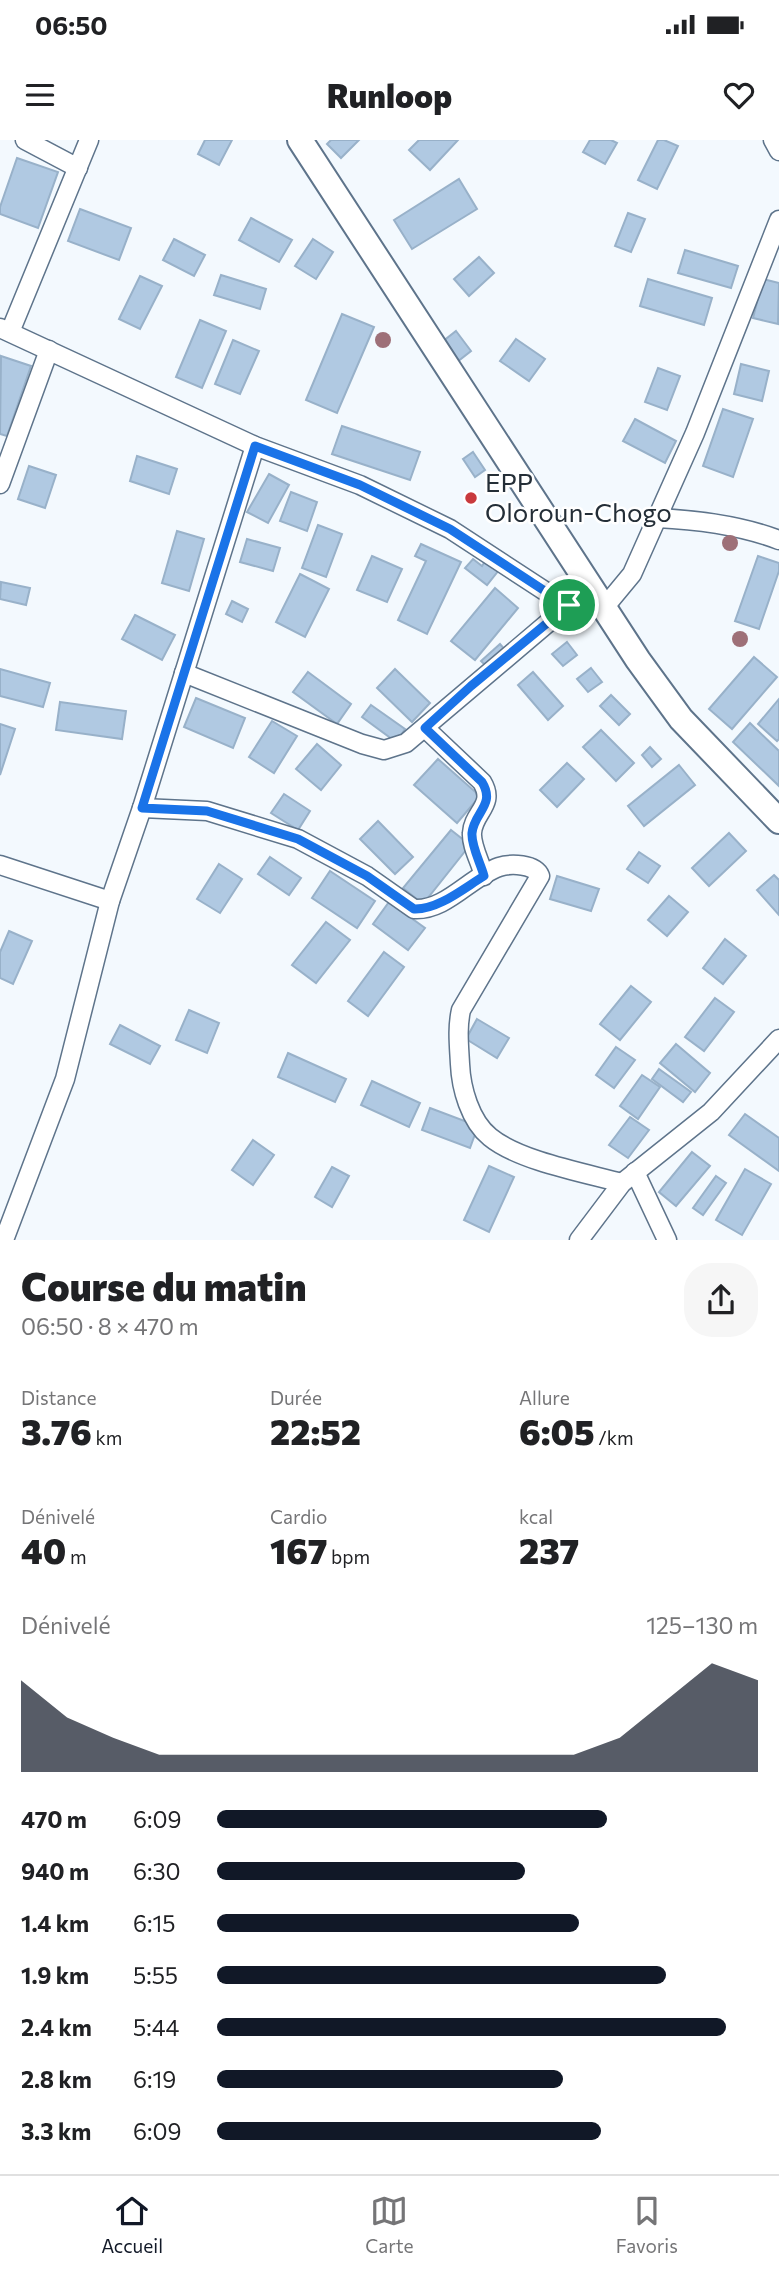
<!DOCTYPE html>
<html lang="fr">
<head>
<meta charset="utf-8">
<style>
  :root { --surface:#fff; --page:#f6f6f6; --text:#202124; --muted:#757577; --line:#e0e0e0; --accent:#111827 }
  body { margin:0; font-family:Commissioner,sans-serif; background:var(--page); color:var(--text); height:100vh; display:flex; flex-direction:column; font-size:26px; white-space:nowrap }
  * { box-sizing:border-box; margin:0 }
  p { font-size:23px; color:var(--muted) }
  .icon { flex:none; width:38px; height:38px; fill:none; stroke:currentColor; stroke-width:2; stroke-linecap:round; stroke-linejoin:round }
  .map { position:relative; height:1100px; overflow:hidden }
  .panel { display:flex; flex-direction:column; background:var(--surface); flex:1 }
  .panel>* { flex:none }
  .pin { position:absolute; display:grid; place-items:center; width:60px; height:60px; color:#fff; margin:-30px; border:4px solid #fff; border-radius:50%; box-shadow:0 2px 7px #0007 }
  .round { display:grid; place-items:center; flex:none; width:74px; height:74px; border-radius:28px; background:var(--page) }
  .overview { display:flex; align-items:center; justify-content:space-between; height:119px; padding:0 21px }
  h1 { font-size:38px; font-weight:800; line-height:52px }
  .metrics { display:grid; grid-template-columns:repeat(3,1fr); gap:10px; height:119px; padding:7px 21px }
  .metrics div { display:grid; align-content:center }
  .metrics b { font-size:35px; font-weight:800 }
  .metrics small { font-size:19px; font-weight:400 }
  .metrics p { font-size:19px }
  .chart { height:196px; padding:14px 21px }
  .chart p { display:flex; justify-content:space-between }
  .chart svg { width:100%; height:126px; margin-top:7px; fill:var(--accent); opacity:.7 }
  ul { padding:0 21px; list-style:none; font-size:23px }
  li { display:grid; grid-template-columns:112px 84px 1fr; align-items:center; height:52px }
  li i { height:18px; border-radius:9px; background:var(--accent) }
  .status { display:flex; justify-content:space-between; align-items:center; height:49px; padding:0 35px; background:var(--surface); direction:ltr }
  .status svg { height:19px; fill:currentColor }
  header { display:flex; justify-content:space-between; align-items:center; height:91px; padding:0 21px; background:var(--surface); font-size:32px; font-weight:800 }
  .menu { display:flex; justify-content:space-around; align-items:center; height:98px; border-top:2px solid var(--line); background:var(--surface); font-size:19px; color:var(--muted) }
  .menu a { display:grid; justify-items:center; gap:4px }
  .menu .on { color:var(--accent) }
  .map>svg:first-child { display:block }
  .building { fill:#b0c9e2; stroke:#98b1c9; stroke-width:2 }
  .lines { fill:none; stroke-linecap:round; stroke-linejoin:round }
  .street-casing { stroke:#5e748b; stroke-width:21 }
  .secondary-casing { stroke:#5e748b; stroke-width:28 }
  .street { stroke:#fff; stroke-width:18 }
  .secondary { stroke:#fff; stroke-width:24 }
  .tree { fill:#9e7078 }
  .route-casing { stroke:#fff; stroke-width:14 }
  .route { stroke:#1a73e8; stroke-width:9 }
  .poi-dot { fill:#c93a3d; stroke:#fff; stroke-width:2.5 }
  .labels { text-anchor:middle; stroke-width:5; stroke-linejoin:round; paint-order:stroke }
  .poi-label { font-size:26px; fill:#242e37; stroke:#fff; text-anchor:start }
</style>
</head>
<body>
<div class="status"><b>06:50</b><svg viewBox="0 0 49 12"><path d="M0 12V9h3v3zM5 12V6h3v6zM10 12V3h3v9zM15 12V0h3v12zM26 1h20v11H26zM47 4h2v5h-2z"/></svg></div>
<header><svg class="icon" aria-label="menu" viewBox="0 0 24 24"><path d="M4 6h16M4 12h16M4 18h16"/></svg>Runloop<svg class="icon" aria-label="heart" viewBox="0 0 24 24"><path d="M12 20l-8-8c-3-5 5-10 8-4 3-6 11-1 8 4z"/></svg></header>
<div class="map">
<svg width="779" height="1100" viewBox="0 0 779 1100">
  <rect width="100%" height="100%" fill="#f3f9fe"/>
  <g class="building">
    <path d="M205 0H232L219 25 198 14Z"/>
    <path d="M331 0H359L341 18 327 4Z"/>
    <path d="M419 0H458L430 30 409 10Z"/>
    <path d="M590 0H611L617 3 605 24 583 12Z"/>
    <path d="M658 0H664L678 6 657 49 638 40Z"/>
    <path d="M17 18 58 32 38 88 0 74V67Z"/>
    <path d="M459 39 477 69 412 109 394 80Z"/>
    <path d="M80 69 131 88 119 120 68 101Z"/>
    <path d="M628 73 645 79 631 112 615 106Z"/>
    <path d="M251 78 292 100 279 122 239 100Z"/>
    <path d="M174 99 205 115 194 136 163 120Z"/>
    <path d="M313 99 333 112 316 139 295 126Z"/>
    <path d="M685 110 738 126 731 148 678 133Z"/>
    <path d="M479 117 494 133 469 156 454 139Z"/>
    <path d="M221 135 266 149 260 169 214 155Z"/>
    <path d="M140 136 162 146 140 189 119 179Z"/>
    <path d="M648 139 712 158 704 185 640 166Z"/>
    <path d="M763 139 779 143 778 184 753 178Z"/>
    <path d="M342 174 374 187 337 273 306 260Z"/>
    <path d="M200 180 226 191 202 248 176 237Z"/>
    <path d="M456 191 471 211 457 222 442 202Z"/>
    <path d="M516 199 545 219 529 241 500 221Z"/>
    <path d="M233 200 259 211 240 254 215 244Z"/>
    <path d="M1 216 31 226 7 296 0 294Z"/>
    <path d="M741 224 769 231 762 261 734 254Z"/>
    <path d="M658 228 680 236 667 270 645 262Z"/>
    <path d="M723 269 753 279 733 337 703 326Z"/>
    <path d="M635 279 676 301 665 323 623 301Z"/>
    <path d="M342 286 420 312 410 340 332 314Z"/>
    <path d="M473 312 485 330 475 337 463 319Z"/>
    <path d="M137 316 177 329 169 354 130 341Z"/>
    <path d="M29 326 56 335 45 368 18 359Z"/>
    <path d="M269 334 289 345 268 383 247 372Z"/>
    <path d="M291 352 317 362 307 391 280 381Z"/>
    <path d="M318 385 342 394 326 437 302 428Z"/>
    <path d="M177 391 204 399 189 451 162 443Z"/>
    <path d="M247 399 280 408 273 431 240 422Z"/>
    <path d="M421 404 461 422 427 494 398 480 426 421 415 416Z"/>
    <path d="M372 416 402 429 387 462 357 450Z"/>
    <path d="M758 416 779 423V431L759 489 735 481Z"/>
    <path d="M473 419 482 426 486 420 499 430 487 445 465 428Z"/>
    <path d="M300 434 329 449 305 497 276 482Z"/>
    <path d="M1 442 30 448 26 465 0 459Z"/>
    <path d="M495 448 518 468 475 520 451 501Z"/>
    <path d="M232 461 248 469 242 482 226 474Z"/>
    <path d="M135 475 175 495 162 520 122 499Z"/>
    <path d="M567 502 577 515 563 526 552 514Z"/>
    <path d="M500 504 505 510 486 526 481 521Z"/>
    <path d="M754 517 777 537 732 589 709 569Z"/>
    <path d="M591 528 602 542 588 552 577 539Z"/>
    <path d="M0 529 50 543 43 567 0 556Z"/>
    <path d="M395 529 430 563 412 582 377 548Z"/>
    <path d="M308 532 351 564 337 584 293 552Z"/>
    <path d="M533 532 563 566 548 580 518 545Z"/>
    <path d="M611 555 630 574 619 585 600 566Z"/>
    <path d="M196 558 245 578 233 608 184 587Z"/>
    <path d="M779 559V599L777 601 758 584Z"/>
    <path d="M60 562 126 571 122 599 56 590Z"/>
    <path d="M371 565 405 589 396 602 362 577Z"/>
    <path d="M272 581 297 596 274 633 249 617Z"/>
    <path d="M750 583 779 611V646L733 602Z"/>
    <path d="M0 584 15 589 0 635Z"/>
    <path d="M601 590 634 623 616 641 583 607Z"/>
    <path d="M317 604 341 625 321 650 296 629Z"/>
    <path d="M650 607 661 619 652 627 642 615Z"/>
    <path d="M438 619 480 656 457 683 414 645Z"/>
    <path d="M567 623 584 639 557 667 540 650Z"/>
    <path d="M679 625 695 645 644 686 628 666Z"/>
    <path d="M284 654 310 671 298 690 271 673Z"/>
    <path d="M378 681 413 717 395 734 360 699Z"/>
    <path d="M451 690 470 705 423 764 403 748Z"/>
    <path d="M729 693 746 711 709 746 692 728Z"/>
    <path d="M639 712 660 726 648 743 627 729Z"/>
    <path d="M270 717 301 738 289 755 258 734Z"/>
    <path d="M219 724 242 739 220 773 197 759Z"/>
    <path d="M330 731 375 761 357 788 312 758Z"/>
    <path d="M774 735 779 740V775L757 750Z"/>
    <path d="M557 736 599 749 591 771 550 759Z"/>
    <path d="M669 756 688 772 667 796 648 780Z"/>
    <path d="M389 762 425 788 408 810 373 784Z"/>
    <path d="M326 782 350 800 316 843 292 825Z"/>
    <path d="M9 791 32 801 13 844 0 838V812Z"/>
    <path d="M725 799 746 816 723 844 703 828Z"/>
    <path d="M384 812 404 827 368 876 348 861Z"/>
    <path d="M631 846 651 862 620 900 600 884Z"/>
    <path d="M715 858 734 872 704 911 685 897Z"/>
    <path d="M189 870 219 883 207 913 176 900Z"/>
    <path d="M477 879 509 898 497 918 466 899Z"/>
    <path d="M120 885 160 906 150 924 110 904Z"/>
    <path d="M676 904 710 933 695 952 660 923Z"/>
    <path d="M616 907 635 920 614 948 596 935Z"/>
    <path d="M288 913 346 939 335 962 278 937Z"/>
    <path d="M659 929 691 952 683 962 652 939Z"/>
    <path d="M642 935 660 947 638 979 620 966Z"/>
    <path d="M372 941 420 963 409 987 361 965Z"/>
    <path d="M430 968 478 986 470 1008 422 990Z"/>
    <path d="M745 974 779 998V1031L729 995Z"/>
    <path d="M630 977 649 990 628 1018 609 1005Z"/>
    <path d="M253 1000 274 1015 253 1045 232 1030Z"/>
    <path d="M692 1012 710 1026 676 1066 659 1052Z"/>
    <path d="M489 1026 514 1037 489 1092 464 1080Z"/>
    <path d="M332 1027 349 1036 332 1067 315 1057Z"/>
    <path d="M745 1029 771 1044 742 1095 716 1080Z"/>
    <path d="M716 1036 726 1043 703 1075 693 1068Z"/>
  </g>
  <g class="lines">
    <g class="street-casing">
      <g id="street">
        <path d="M25 0 78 28"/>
        <path d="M773 0 779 11"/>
        <path d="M0 188 255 306 360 345 450 389 554 457 569 465 603 469 632 434 657 378 695 293 779 80"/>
        <path d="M10 192 89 0"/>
        <path d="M0 344 49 210"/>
        <path d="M657 378C699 380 740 385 779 400"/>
        <path d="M184 533 362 604 384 610 406 603 569 465"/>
        <path d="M425 588 482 642C496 665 473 672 472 693 471 706 481 723 484 736"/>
        <path d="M142 668 207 671 298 699 367 736 414 769C446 771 470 737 499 727 511 723 535 724 540 736L461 870C457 888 459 905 460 924 461 948 470 981 490 997 519 1021 585 1033 622 1043"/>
        <path d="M0 725 110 761"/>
        <path d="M635 1032 667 1100"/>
        <path d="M4 1100 65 939 110 761 142 668 255 306"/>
        <path d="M579 1100 622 1043 711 972 779 899"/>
      </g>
    </g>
    <g class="secondary-casing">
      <path id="secondary" d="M300 0 638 520 681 579 779 681"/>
    </g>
    <use href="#street" class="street"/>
    <use href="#secondary" class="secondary"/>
  </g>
  <g class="tree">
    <circle cx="383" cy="200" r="8"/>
    <circle cx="730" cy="403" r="8"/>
    <circle cx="740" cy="499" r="8"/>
  </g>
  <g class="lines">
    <g class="route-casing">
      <path id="route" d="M255 306 360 345 450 389 554 457 569 465 471 546 425 588 482 642C496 665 474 672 472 693 471 706 481 724 484 736 464 748 438 770 414 769L367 736 298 699 207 671 142 668Z"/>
    </g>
    <use href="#route" class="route"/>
  </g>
  <circle class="poi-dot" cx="471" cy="358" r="7"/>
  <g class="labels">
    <g class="poi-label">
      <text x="485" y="352">EPP<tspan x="485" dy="30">Oloroun-Chogo</tspan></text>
    </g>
  </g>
</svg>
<div class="pin" style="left:569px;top:465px;background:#1e9e55"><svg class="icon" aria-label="arrive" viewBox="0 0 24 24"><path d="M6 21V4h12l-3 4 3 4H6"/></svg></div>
</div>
<section class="panel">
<div class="overview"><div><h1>Course du matin</h1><p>06:50 · 8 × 470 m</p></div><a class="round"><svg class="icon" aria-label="share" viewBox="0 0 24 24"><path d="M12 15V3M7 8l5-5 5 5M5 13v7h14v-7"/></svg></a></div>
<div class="metrics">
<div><p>Distance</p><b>3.76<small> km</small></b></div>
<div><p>Durée</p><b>22:52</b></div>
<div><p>Allure</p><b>6:05<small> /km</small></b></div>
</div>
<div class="metrics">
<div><p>Dénivelé</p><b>40<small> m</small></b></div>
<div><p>Cardio</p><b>167<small> bpm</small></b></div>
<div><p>kcal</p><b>237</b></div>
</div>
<div class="chart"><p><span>Dénivelé</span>125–130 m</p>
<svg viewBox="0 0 160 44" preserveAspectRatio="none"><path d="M0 44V12L10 25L20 32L30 38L40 38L50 38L60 38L70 38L80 38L90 38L100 38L110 38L120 38L130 32L140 19L150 6L160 12V44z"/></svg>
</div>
<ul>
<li><b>470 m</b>6:09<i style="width:72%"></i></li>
<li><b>940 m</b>6:30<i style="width:57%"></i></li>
<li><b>1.4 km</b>6:15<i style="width:67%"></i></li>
<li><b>1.9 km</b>5:55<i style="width:83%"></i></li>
<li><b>2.4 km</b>5:44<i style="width:94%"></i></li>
<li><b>2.8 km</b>6:19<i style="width:64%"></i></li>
<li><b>3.3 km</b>6:09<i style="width:71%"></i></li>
</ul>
</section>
<nav class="menu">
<a class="on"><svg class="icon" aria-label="home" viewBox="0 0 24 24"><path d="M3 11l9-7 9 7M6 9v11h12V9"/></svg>Accueil</a>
<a><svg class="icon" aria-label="map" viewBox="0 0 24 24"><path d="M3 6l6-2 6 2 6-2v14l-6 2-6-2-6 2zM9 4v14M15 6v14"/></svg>Carte</a>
<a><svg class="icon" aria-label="saved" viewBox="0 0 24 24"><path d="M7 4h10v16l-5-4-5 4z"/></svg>Favoris</a>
</nav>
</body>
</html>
